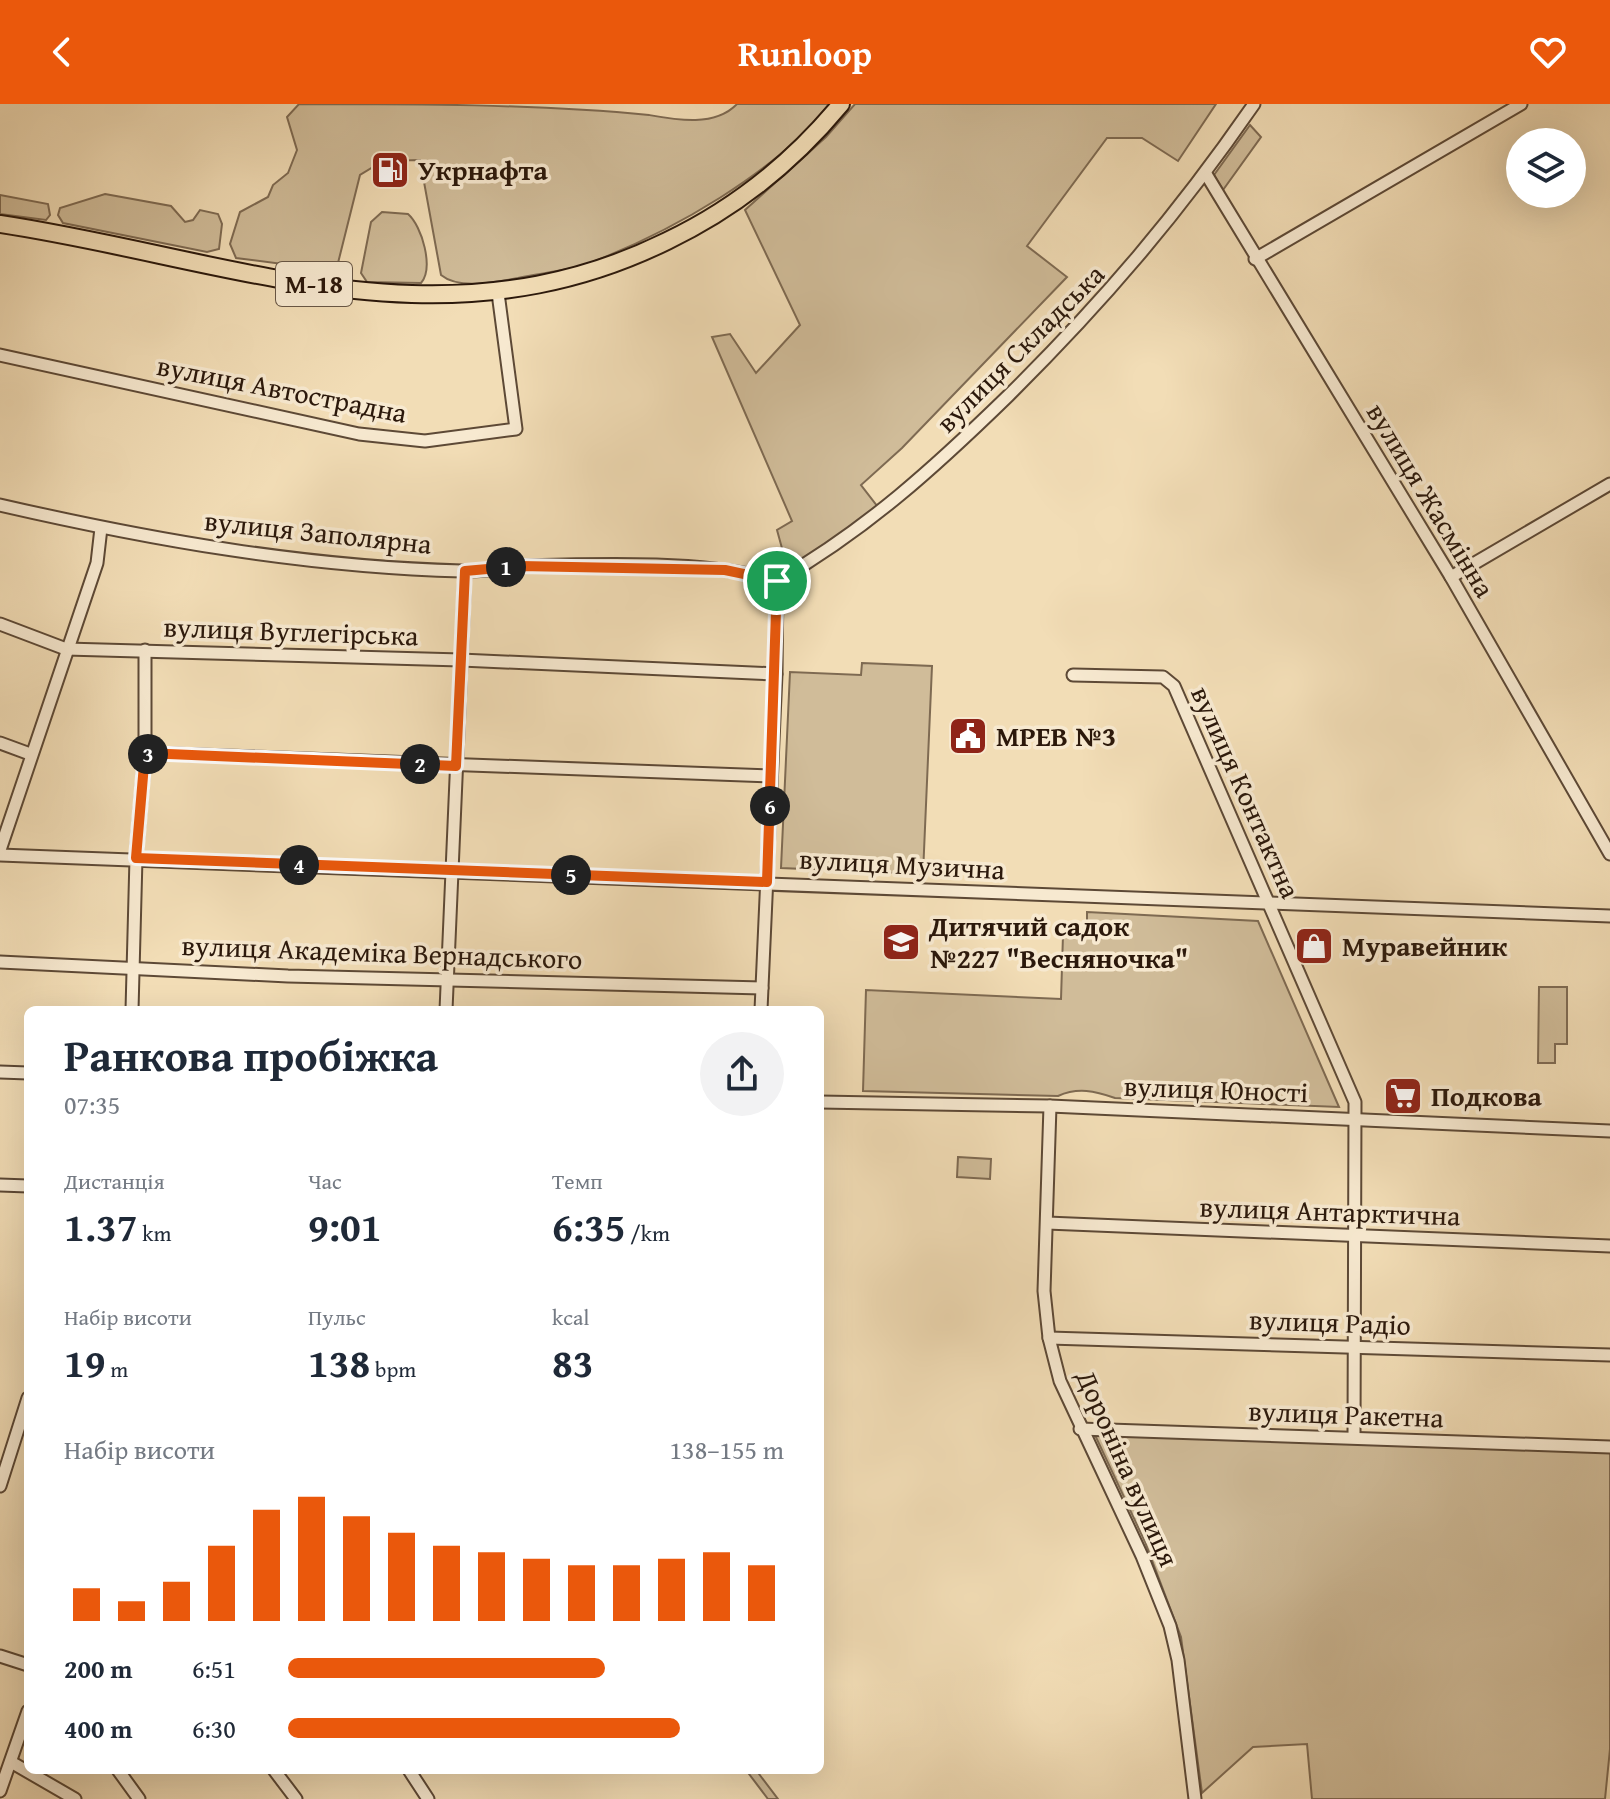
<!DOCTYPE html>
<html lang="uk">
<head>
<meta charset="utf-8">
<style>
  :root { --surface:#fff; --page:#f2f2f3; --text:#1f2937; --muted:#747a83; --accent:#ea580c }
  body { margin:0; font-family:"Gentium Book Plus",serif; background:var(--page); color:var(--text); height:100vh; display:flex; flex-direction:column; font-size:30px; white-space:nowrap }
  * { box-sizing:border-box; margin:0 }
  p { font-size:26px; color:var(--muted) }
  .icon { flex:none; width:44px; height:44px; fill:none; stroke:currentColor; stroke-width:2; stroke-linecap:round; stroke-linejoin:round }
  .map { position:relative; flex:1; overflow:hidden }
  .details { position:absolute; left:24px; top:902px; width:800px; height:768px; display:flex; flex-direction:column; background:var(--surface); border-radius:12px; box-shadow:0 8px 32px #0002 }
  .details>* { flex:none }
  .controls { position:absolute; left:1506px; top:24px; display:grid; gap:16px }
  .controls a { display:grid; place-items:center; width:80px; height:80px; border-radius:50%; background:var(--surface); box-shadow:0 8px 32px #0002; font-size:40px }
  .pin { position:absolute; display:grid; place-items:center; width:68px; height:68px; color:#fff; margin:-34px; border:4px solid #fff; border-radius:50%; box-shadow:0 2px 8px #0007 }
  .km { position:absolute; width:40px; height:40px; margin:-20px; border-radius:50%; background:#222; color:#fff; font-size:22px; line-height:40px; text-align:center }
  .round { display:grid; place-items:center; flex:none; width:84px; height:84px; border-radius:42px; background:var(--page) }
  .summary { display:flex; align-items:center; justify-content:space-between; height:136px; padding:0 40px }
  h1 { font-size:44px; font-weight:600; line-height:60px }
  .stats { display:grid; grid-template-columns:repeat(3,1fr); gap:12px; height:136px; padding:8px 40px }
  .stats div { display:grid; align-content:center }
  .stats b { font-size:40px; font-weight:600 }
  .stats small { font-size:22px; font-weight:400 }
  .stats p { font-size:22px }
  .chart { height:224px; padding:16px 40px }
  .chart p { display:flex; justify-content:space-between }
  .chart svg { width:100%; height:144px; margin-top:8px; stroke:var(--accent); stroke-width:6 }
  ul { padding:0 40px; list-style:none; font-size:26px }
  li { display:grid; grid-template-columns:128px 96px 1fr; align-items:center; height:60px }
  li i { height:20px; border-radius:10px; background:var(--accent) }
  header { display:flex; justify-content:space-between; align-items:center; height:104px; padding:0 40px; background:var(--accent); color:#fff; font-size:36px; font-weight:600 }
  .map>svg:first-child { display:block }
  .green { fill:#d0bc99; stroke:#7e6a52; stroke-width:2 }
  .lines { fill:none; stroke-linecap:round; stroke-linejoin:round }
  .minor-casing { stroke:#5d4936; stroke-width:15 }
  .highway-casing { stroke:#2b180b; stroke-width:20 }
  .minor { stroke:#f7e9d0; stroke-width:11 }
  .highway { stroke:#f2ddb6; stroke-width:16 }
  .route-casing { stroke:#fff; stroke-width:16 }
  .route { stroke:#ea580c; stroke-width:10 }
  .labels { text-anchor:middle; stroke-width:7; stroke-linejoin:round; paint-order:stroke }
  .shield { fill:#f7e9d0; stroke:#685746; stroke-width:2 }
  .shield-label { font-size:26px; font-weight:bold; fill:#2b180b }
  .poi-label { font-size:28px; font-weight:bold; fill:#2b180b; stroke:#f7e9d0; text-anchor:start }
  .street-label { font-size:28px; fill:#2b180b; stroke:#f7e9d0 }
</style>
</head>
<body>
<header><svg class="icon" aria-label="back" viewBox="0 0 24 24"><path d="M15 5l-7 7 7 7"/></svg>Runloop<svg class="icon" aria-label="heart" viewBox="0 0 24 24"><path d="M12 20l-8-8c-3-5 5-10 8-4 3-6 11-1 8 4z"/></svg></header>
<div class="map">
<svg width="1610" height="1695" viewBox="0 0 1610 1695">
  <rect width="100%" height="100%" fill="#f2ddb6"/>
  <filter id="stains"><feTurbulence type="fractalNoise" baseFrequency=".0025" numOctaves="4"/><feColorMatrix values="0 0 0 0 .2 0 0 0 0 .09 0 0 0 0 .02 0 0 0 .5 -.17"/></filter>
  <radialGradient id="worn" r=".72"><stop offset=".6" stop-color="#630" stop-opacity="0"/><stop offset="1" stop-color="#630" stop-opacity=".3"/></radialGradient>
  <g class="green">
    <path d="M299 0C415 0 535 0 649 11 677 16 715 23 737 0H829C777 69 670 128 590 159 568 167 541 169 518 174 496 178 459 186 441 171L420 56 383 57 360 71 336 167 236 154 230 140 240 108 268 93 273 81 288 69 297 46 287 13Z"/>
    <path d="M855 0H1216L1178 57 1142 34H1107L1027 142 1067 173 902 344 861 381 881 407 789 470 777 426 792 417 712 233 730 230 756 269 800 221 745 106 826 33Z"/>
    <path d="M1250 21 1261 33 1223 86 1214 71Z"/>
    <path d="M105 90 171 102 185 118 193 116 200 106 218 110 222 120 219 145 207 148 63 119 58 111 60 104Z"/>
    <path d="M0 91 48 100 50 111 46 116 0 110Z"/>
    <path d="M382 108 408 110C422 122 434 164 421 179L367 178 361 169 371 118Z"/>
    <path d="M862 559 932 562 923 770 781 764 790 568 861 571Z"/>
    <path d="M1087 808 1258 817 1339 1003 1115 994C1095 987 1078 983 1058 992L863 987 866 886 1061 895 1063 831H1087Z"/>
    <path d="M1539 883H1567V940H1555V959H1538Z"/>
    <path d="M958 1053 991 1055 990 1075 957 1073Z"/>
    <path d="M1094 1329 1610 1347V1645L1605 1695H1312L1307 1640 1253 1643 1202 1689 1181 1533 1145 1438Z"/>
    <path d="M746 1666H756L778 1695H768Z"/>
  </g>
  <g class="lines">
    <g class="minor-casing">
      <g id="minor">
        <path d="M1206 70 1451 473 1610 750"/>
        <path d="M1255 155 1521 0"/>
        <path d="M0 251 359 330 425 337 516 325 498 189"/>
        <path d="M0 401C152 436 306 463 462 467 482 468 503 463 523 462 595 460 710 456 777 477"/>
        <path d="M1451 473 1610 380"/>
        <path d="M777 477C867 425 934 364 1008 292 1103 198 1178 110 1254 0"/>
        <path d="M0 520 66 545 461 556 776 570"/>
        <path d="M1073 571 1163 573 1174 582 1355 998 1354 1333"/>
        <path d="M0 639 30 650"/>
        <path d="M145 649 771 672"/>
        <path d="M0 746 97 459 101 424"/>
        <path d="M0 751 1610 812"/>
        <path d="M0 858 288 872 762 884"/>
        <path d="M132 906 136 754 145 649V546"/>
        <path d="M446 906 465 467"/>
        <path d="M761 906 776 570 777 477"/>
        <path d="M0 968 28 969"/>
        <path d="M820 998 1050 1002 1610 1027"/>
        <path d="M1050 1002 1044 1187 1049 1234 1060 1277 1142 1452 1170 1522 1178 1556 1195 1695"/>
        <path d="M0 1081 28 1082"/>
        <path d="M1047 1119 1610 1142"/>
        <path d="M1049 1234 1610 1251"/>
        <path d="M1080 1325 1610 1343"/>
        <path d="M0 1382 28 1294"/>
        <path d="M0 1552 28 1561"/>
        <path d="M11 1658 75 1695"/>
        <path d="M118 1666 139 1695"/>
        <path d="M274 1666 296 1695"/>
        <path d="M409 1666 428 1695"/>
        <path d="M0 1687 28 1607"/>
      </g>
    </g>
    <g class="highway-casing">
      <path id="highway" d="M0 120C232 155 439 249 667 137 734 105 793 58 841 0"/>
    </g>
    <use href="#minor" class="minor"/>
    <use href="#highway" class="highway"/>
  </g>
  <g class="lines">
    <g class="route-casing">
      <path id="route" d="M520 462 725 466 777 477 767 778 136 754 145 649 456 662 465 467Z"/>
    </g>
    <use href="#route" class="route"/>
  </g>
  <defs>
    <g id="fuel-square" transform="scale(2)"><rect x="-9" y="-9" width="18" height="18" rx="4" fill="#8f2418" stroke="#f7e9d0"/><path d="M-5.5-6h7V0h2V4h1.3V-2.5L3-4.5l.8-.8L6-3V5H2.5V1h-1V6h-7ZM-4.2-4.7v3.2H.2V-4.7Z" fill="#fff"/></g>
    <g id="civic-square" transform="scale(2)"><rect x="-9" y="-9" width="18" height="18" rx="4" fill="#8f2418" stroke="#f7e9d0"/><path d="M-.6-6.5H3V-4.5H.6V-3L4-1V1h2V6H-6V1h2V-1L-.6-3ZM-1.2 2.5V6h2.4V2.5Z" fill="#fff"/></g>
    <g id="school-square" transform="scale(2)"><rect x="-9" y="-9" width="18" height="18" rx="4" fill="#8f2418" stroke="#f7e9d0"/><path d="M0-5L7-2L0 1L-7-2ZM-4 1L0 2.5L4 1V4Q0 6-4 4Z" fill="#fff"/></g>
    <g id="shop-square" transform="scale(2)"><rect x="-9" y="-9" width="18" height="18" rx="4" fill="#8f2418" stroke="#f7e9d0"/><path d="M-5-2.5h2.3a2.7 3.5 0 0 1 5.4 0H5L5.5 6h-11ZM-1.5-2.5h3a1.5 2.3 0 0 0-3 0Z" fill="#fff"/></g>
    <g id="supermarket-square" transform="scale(2)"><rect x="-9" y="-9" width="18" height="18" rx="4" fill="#8f2418" stroke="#f7e9d0"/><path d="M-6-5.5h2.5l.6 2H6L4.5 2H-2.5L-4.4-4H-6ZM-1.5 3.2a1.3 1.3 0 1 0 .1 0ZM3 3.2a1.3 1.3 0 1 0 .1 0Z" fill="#fff"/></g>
  </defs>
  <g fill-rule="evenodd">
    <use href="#fuel-square" x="390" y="66"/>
    <use href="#civic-square" x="968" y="632"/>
    <use href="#school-square" x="901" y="838"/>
    <use href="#shop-square" x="1314" y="842"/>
    <use href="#supermarket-square" x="1403" y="992"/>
  </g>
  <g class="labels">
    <rect class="shield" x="276" y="158" width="76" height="44" rx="6"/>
    <g class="shield-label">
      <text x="314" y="189">М-18</text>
    </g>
    <g class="poi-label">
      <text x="418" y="76">Укрнафта</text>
      <text x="996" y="642">МРЕВ №3</text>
      <text x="929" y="832">Дитячий садок<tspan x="929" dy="32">№227 "Весняночка"</tspan></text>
      <text x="1342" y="852">Муравейник</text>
      <text x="1431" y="1002">Подкова</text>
    </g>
    <g class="street-label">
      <text transform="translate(1020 244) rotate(-45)" y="10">вулиця Складська</text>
      <text transform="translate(282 285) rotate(11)" y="10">вулиця Автострадна</text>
      <text transform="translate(1431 396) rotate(59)" y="10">вулиця Жасмінна</text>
      <text transform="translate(318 428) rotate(6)" y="10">вулиця Заполярна</text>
      <text transform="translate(291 527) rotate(2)" y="10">вулиця Вуглегірська</text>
      <text transform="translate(1246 688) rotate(66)" y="10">вулиця Контактна</text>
      <text transform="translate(902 760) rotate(3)" y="10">вулиця Музична</text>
      <text transform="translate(382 848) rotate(2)" y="10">вулиця Академіка Вернадського</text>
      <text transform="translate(1216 985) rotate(2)" y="10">вулиця Юності</text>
      <text transform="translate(1330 1107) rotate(2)" y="10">вулиця Антарктична</text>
      <text transform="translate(1330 1218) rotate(2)" y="10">вулиця Радіо</text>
      <text transform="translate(1346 1310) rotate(2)" y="10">вулиця Ракетна</text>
      <text transform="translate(1128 1364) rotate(66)" y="10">Дороніна вулиця</text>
    </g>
  </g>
  <rect width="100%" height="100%" filter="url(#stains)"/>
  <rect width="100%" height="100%" fill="url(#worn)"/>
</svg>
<div class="controls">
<a><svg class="icon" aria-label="layers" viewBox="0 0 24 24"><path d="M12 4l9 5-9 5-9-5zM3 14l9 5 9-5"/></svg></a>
</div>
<div class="pin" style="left:777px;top:477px;background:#1e9e55"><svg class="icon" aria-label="arrive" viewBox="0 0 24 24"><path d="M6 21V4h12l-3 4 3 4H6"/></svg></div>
<b class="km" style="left:506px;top:463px">1</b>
<b class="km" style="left:420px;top:660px">2</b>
<b class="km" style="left:148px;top:650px">3</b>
<b class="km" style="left:299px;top:761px">4</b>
<b class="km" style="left:571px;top:771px">5</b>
<b class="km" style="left:770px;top:702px">6</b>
<section class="details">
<div class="summary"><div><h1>Ранкова пробіжка</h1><p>07:35</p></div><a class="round"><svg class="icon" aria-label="share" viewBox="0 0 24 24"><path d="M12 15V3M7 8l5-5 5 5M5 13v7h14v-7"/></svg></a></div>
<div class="stats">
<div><p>Дистанція</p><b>1.37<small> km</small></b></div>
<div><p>Час</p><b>9:01</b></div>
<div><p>Темп</p><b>6:35<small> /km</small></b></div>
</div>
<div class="stats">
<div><p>Набір висоти</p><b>19<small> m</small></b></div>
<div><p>Пульс</p><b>138<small> bpm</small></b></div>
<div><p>kcal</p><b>83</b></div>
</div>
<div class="chart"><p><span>Набір висоти</span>138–155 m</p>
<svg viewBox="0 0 160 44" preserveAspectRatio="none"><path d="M5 44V34M15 44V38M25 44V32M35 44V21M45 44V10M55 44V6M65 44V12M75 44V17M85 44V21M95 44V23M105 44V25M115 44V27M125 44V27M135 44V25M145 44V23M155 44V27"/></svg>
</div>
<ul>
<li><b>200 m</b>6:51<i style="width:64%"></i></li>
<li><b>400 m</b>6:30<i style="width:79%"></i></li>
</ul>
</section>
</div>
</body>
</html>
